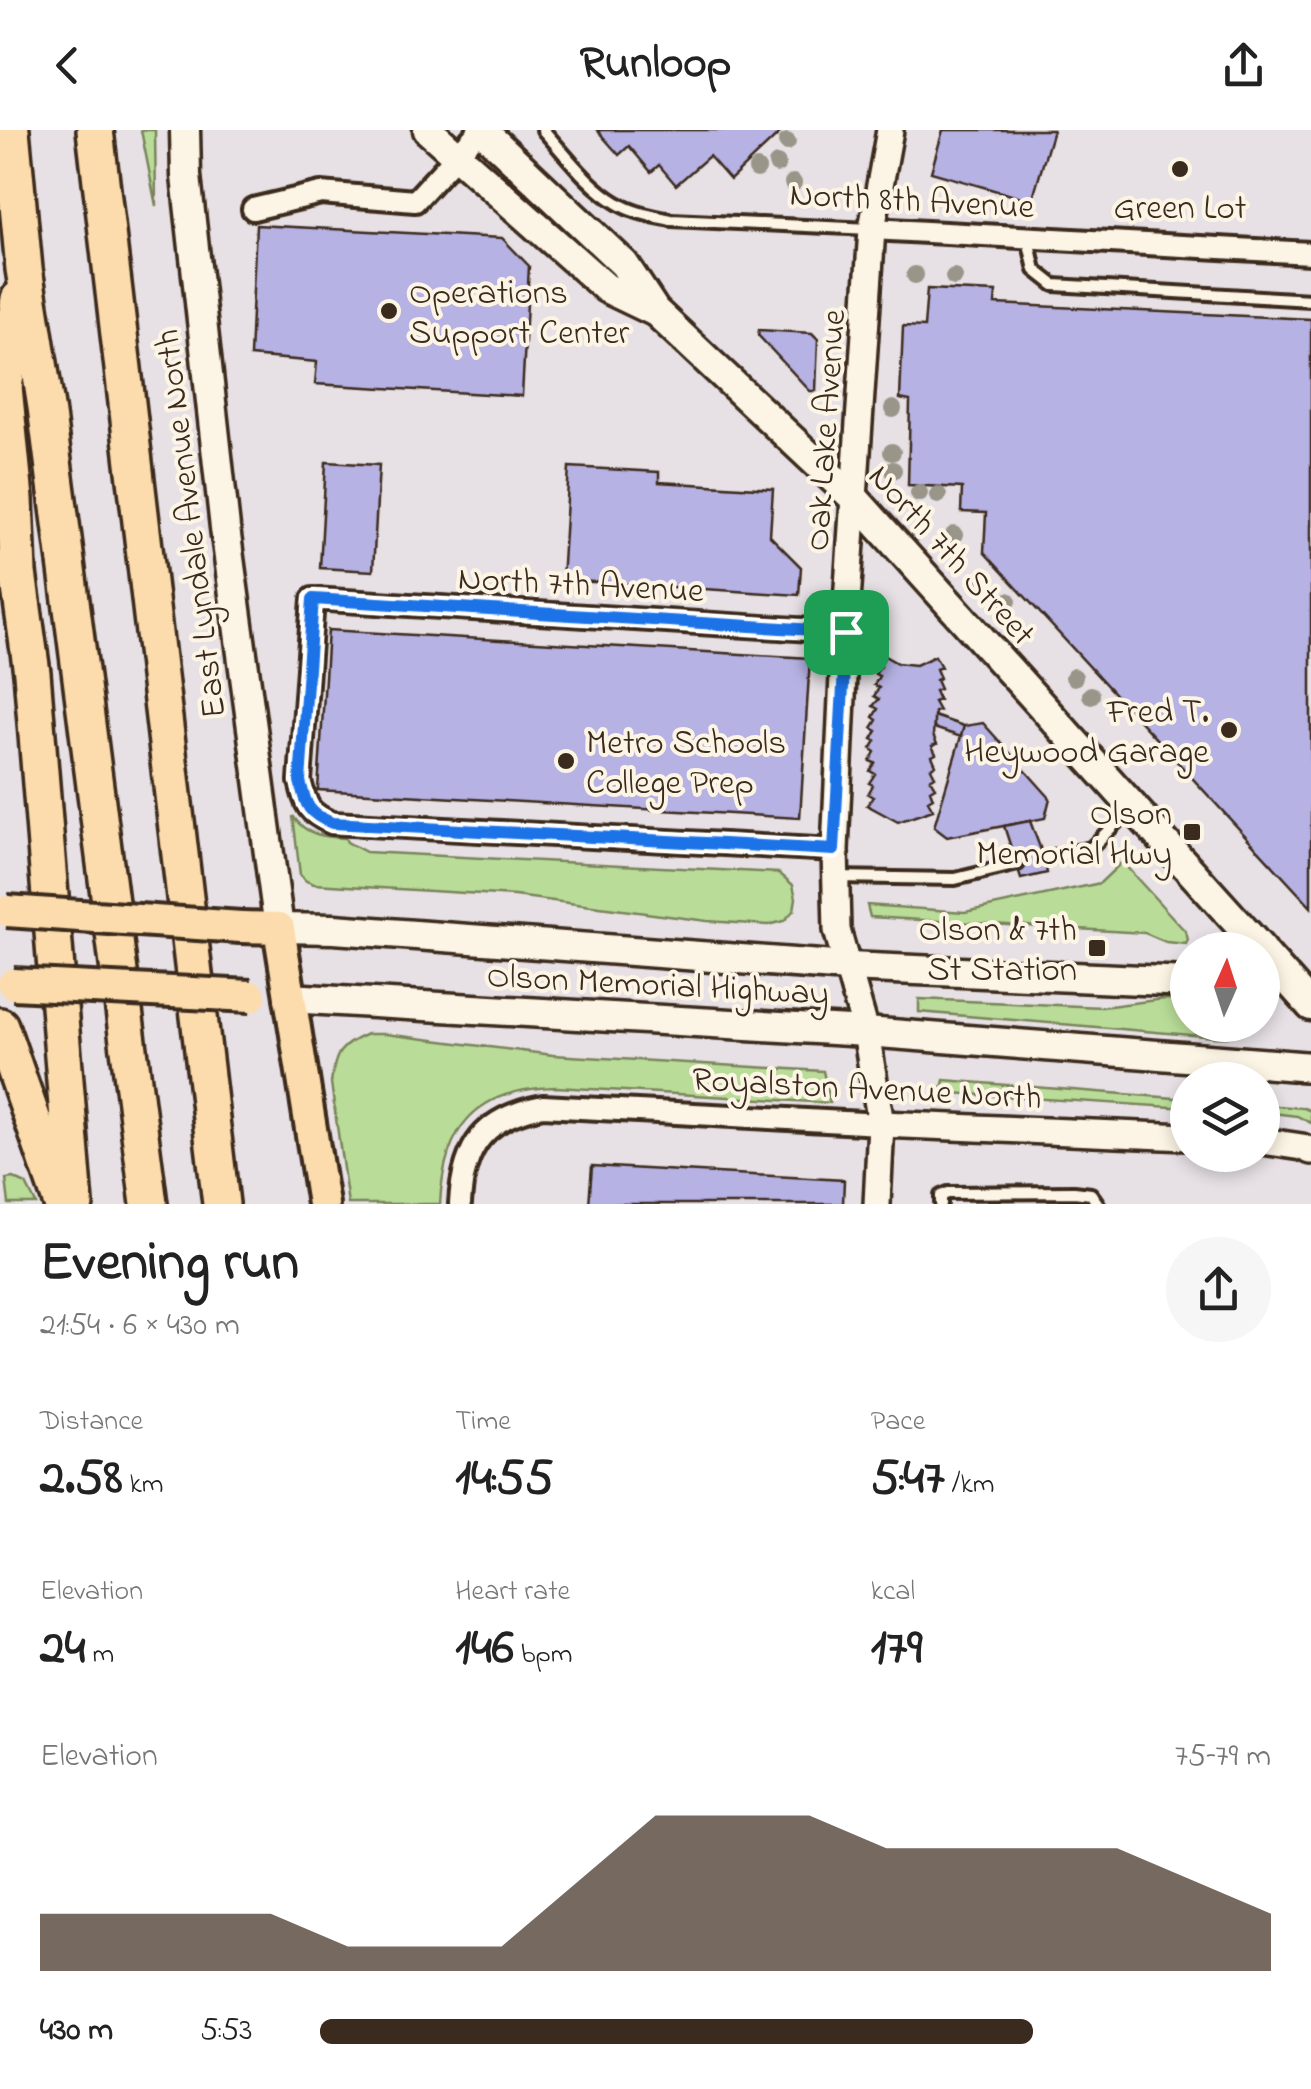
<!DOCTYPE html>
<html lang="en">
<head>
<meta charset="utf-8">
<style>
  :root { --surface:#fff; --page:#f6f6f6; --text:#222; --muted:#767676; --accent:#3b2a1e }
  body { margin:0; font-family:"Indie Flower",sans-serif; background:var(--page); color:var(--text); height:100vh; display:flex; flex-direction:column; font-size:38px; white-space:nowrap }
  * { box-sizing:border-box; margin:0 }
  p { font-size:32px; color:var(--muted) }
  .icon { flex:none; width:55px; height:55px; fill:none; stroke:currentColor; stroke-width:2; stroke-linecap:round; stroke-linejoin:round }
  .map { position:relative; height:1074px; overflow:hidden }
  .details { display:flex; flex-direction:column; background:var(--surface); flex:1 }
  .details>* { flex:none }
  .needle { width:65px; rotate:3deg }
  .buttons { position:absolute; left:1170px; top:802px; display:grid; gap:20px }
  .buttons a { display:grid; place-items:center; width:110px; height:110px; border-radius:50%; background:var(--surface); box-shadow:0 5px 15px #0003; font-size:50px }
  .pin { position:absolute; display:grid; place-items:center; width:85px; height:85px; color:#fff; margin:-42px; border-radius:20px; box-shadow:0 5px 15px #0006 }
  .round { display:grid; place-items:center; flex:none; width:105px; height:105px; border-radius:52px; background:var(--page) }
  .headline { display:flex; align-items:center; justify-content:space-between; height:170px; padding:0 40px }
  h1 { font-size:55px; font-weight:700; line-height:75px }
  .stats { display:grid; grid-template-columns:repeat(3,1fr); gap:15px; height:170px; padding:10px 40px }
  .stats div { display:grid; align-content:center }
  .stats b { font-size:50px; font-weight:700 }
  .stats small { font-size:28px; font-weight:400 }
  .stats p { font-size:28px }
  .chart { height:280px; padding:20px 40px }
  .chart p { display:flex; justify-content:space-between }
  .chart svg { width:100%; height:180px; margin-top:10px; fill:var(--accent); opacity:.7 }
  ul { padding:0 40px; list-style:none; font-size:32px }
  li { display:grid; grid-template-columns:160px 120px 1fr; align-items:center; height:75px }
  li i { height:25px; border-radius:12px; background:var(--accent) }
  header { display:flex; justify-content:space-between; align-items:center; height:130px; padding:0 40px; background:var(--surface); font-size:45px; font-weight:700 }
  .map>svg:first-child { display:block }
  .green { fill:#b9dd98; stroke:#7a845b; stroke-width:2.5 }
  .building { fill:#b6b2e4; stroke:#3b2a1e; stroke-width:2.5 }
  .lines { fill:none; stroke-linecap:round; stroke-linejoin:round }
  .service-casing { stroke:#3b2a1e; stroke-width:18 }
  .minor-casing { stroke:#3b2a1e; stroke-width:28 }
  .tertiary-casing { stroke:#3b2a1e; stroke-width:32 }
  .secondary-casing { stroke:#3b2a1e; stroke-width:35 }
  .primary-casing { stroke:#3b2a1e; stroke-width:38 }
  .motorway-casing { stroke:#3b2a1e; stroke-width:42 }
  .service { stroke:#fcf5e5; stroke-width:10 }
  .minor { stroke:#fcf5e5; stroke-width:20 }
  .tertiary { stroke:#fcf5e5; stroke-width:25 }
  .secondary { stroke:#fcf5e5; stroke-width:28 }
  .primary { stroke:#fcdcac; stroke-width:30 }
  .motorway { stroke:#fcdcac; stroke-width:35 }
  .primary-bridge-casing { stroke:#3b2a1e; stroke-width:38; stroke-linecap:butt }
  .primary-bridge { stroke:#fcdcac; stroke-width:30 }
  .tree { fill:#999588 }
  .route-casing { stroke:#fff; stroke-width:20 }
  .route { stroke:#1a73e8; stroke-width:12 }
  .poi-dot { fill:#3b2a1e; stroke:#fcf5e5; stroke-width:4 }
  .labels { text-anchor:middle; stroke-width:8; stroke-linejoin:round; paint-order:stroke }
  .street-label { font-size:35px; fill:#3b2a1e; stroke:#fcf5e5 }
  .poi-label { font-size:35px; fill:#3b2a1e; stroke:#fcf5e5; text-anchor:end }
</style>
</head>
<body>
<header><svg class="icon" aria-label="back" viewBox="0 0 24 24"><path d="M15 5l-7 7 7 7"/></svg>Runloop<svg class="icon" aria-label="share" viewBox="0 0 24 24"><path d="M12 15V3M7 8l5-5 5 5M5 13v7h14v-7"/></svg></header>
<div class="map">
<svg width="1311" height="1074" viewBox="0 0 1311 1074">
  <rect width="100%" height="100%" fill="#e7e1e5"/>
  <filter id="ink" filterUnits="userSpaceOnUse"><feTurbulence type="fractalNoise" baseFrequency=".01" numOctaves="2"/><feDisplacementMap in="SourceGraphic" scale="20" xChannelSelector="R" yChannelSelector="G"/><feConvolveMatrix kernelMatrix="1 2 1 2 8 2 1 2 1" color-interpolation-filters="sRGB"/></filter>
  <g filter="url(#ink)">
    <g class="green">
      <path d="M141 0H155L156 76Z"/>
      <path d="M293 686C305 705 324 707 345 708L347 712 366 722 779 743 793 755 796 768 794 780 784 791 768 795 707 791 515 766 314 754 306 751 300 745Z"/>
      <path d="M1122 732 1186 802 1188 810 1186 814 1166 812 1145 803 870 787 867 775 965 782 1100 753Z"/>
      <path d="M919 869 1102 877 1164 869 1187 870 1188 895 1249 896C1236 910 1220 908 1203 906L919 882Z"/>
      <path d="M367 904H385L553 925 823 941 830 973 556 957C476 959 444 996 440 1074H348L331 953C335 923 339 916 367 904Z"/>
      <path d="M944 950 1187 969V978L951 963 942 959Z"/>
      <path d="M1263 975 1304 978 1311 981V993L1297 986 1263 982Z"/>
      <path d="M13 1048 26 1054 36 1074H9L6 1049Z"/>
    </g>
    <g class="building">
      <path d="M597 0H783L730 50 709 26 676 55 659 35 651 42 629 16 619 25Z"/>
      <path d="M943 0H1053L1032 71 931 42Z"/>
      <path d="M256 95 502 108 529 136 522 266 315 254 317 232 250 226Z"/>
      <path d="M927 159 996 162 995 174 1311 189V777L984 422 986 383 961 382 962 358 908 355 910 271 900 269 903 196 924 197Z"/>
      <path d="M759 200 812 203 818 209 816 261H810L758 205Z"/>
      <path d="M326 332 379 335 373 441 320 438Z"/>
      <path d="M569 337 659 342V352L773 359 770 406 801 437 799 465 562 450Z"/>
      <path d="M328 500 810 528 800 688 318 660Z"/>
      <path d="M881 524 897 533 916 535 935 526 941 537 936 539 940 548 936 550 940 559 935 561 939 570 934 572 939 581 935 582 933 605 937 614 932 616 936 624 932 626 936 635 931 638 935 646 930 649 935 657 930 660 933 668 928 671 933 680 898 692 867 675 873 667 868 664 873 655 869 653 875 644 870 641 875 633 870 631 875 622 871 619 876 611 872 609 877 601 872 598 877 590 873 587 878 579 873 576 879 569 874 566 879 558 874 555 879 546 875 544 881 536 876 533Z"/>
      <path d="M934 586 964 596 961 607 934 598Z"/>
      <path d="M983 593 1050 668 1045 688 947 707 934 697 964 596Z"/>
      <path d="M1030 691 1044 728 1047 743 1021 749 1004 696Z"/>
      <path d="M592 1036 844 1050 843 1074H589Z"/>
    </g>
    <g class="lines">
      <g class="service-casing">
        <g id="service">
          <path d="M543 0C566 25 588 56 617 73 633 83 653 86 671 90L871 99"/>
          <path d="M1028 109 1035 140 1054 155 1311 170"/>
          <path d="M1044 728 1091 718 1131 678"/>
          <path d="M835 747 955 749 1018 734"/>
          <path d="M941 1074V1066L948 1063 1074 1062 1091 1064 1098 1074"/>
        </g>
      </g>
      <g class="minor-casing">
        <g id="minor">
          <path d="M253 79 321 63 415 71 480 0"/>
          <path d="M872 99 1311 123"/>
          <path d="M835 720 332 693C308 683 306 676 300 651L313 469 845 502"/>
          <path d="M460 1074C463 1015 485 987 543 976L881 994"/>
        </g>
      </g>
      <g class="tertiary-casing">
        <g id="tertiary">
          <path d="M881 994 1188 1007"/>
          <path d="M1262 1011 1302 1017 1311 1021"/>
          <path d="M877 1074 881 994 866 902 837 800 835 720 845 502 872 99 890 0"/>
        </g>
      </g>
      <g class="secondary-casing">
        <g id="secondary">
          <path d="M185 0 186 46 225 398 279 798 334 799 848 837 1188 852"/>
          <path d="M428 0 606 158 654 181"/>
          <path d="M482 0 624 134 655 181 855 369 1262 820"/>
          <path d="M1262 821 1311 876"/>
          <path d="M289 868 866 902 1311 937"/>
        </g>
      </g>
      <g class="primary-casing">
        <path id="primary" d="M241 797 279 798 323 1074"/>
      </g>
      <g class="motorway-casing">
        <g id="motorway">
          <path d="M11 0 24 139 46 277 149 1074"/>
          <path d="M95 0 221 1074"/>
          <path d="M19 169 4 257 15 369 18 443 32 543 75 1074"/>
          <path d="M0 896 62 1074"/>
        </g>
      </g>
      <use href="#service" class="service"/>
      <use href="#minor" class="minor"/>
      <use href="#tertiary" class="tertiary"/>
      <use href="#secondary" class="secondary"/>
      <use href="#primary" class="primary"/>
      <use href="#motorway" class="motorway"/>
      <g class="primary-bridge-casing">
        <g id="primary-bridge">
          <path d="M7 781 241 797"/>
          <path d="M13 854 251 866"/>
        </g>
      </g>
      <use href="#primary-bridge" class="primary-bridge"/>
    </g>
    <g class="tree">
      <circle cx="787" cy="12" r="9"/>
      <circle cx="777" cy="34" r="9"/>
      <circle cx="757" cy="39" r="9"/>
      <circle cx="793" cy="53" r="9"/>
      <circle cx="915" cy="145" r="9"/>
      <circle cx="954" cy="147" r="9"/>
      <circle cx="893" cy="279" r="9"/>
      <circle cx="892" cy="322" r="9"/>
      <circle cx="893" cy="340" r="9"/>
      <circle cx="919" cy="363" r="9"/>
      <circle cx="938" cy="365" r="9"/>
      <circle cx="954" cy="405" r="9"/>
      <circle cx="982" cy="452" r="9"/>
      <circle cx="1008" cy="471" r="9"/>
      <circle cx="1074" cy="547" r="9"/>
      <circle cx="1091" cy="565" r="9"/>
    </g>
  </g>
  <g class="lines" filter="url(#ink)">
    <g class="route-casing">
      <path id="route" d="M313 469 846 502 834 720 332 693C307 683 306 675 300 651Z"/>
    </g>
    <use href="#route" class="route"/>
  </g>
  <g class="poi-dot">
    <circle cx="1180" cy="39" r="10"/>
    <circle cx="389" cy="181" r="10"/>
    <circle cx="1229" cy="600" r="10"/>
    <circle cx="566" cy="631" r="10"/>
    <rect x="1182" y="692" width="20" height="20" rx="5"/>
    <rect x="1087" y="808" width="20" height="20" rx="5"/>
  </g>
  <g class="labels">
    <g class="street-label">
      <text transform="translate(912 69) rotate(3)" y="12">North 8th Avenue</text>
      <text transform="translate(824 300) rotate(-86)" y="12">Oak Lake Avenue</text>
      <text transform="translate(189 394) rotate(-97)" y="12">East Lyndale Avenue North</text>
      <text transform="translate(953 424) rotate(48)" y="12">North 7th Street</text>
      <text transform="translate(581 453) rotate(3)" y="12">North 7th Avenue</text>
      <text transform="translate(658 853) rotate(3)" y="12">Olson Memorial Highway</text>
      <text transform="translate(867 957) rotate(3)" y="12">Royalston Avenue North</text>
    </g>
    <g class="poi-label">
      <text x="1180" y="88" text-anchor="middle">Green Lot</text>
      <text x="409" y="173" text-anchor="start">Operations<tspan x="409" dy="40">Support Center</tspan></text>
      <text x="1209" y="592">Fred T.<tspan x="1209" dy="40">Heywood Garage</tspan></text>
      <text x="586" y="623" text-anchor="start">Metro Schools<tspan x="586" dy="40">College Prep</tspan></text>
      <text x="1172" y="694">Olson<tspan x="1172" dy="40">Memorial Hwy</tspan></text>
      <text x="1077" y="810">Olson &amp; 7th<tspan x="1077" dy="40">St Station</tspan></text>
    </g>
  </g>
</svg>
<div class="buttons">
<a><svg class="needle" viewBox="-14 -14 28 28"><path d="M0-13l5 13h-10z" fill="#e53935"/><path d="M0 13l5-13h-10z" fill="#767676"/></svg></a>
<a><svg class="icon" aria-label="layers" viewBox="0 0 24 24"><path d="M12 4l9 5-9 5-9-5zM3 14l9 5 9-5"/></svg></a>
</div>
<div class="pin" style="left:846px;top:502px;background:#1e9e55"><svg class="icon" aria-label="arrive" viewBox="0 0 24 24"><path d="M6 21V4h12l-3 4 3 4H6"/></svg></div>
</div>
<section class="details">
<div class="headline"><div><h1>Evening run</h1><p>21:54 · 6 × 430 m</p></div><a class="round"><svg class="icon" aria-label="share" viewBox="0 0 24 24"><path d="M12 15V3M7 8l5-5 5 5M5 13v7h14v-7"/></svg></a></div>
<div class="stats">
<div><p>Distance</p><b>2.58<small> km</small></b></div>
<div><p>Time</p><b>14:55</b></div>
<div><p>Pace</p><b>5:47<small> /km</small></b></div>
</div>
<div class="stats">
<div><p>Elevation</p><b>24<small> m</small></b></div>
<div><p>Heart rate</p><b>146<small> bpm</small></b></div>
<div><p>kcal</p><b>179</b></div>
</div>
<div class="chart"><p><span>Elevation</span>75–79 m</p>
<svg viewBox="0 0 160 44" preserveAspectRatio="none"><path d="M0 44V30L10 30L20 30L30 30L40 38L50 38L60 38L70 22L80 6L90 6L100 6L110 14L120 14L130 14L140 14L150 22L160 30V44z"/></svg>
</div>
<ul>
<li><b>430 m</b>5:53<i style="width:75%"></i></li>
</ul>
</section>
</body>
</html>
